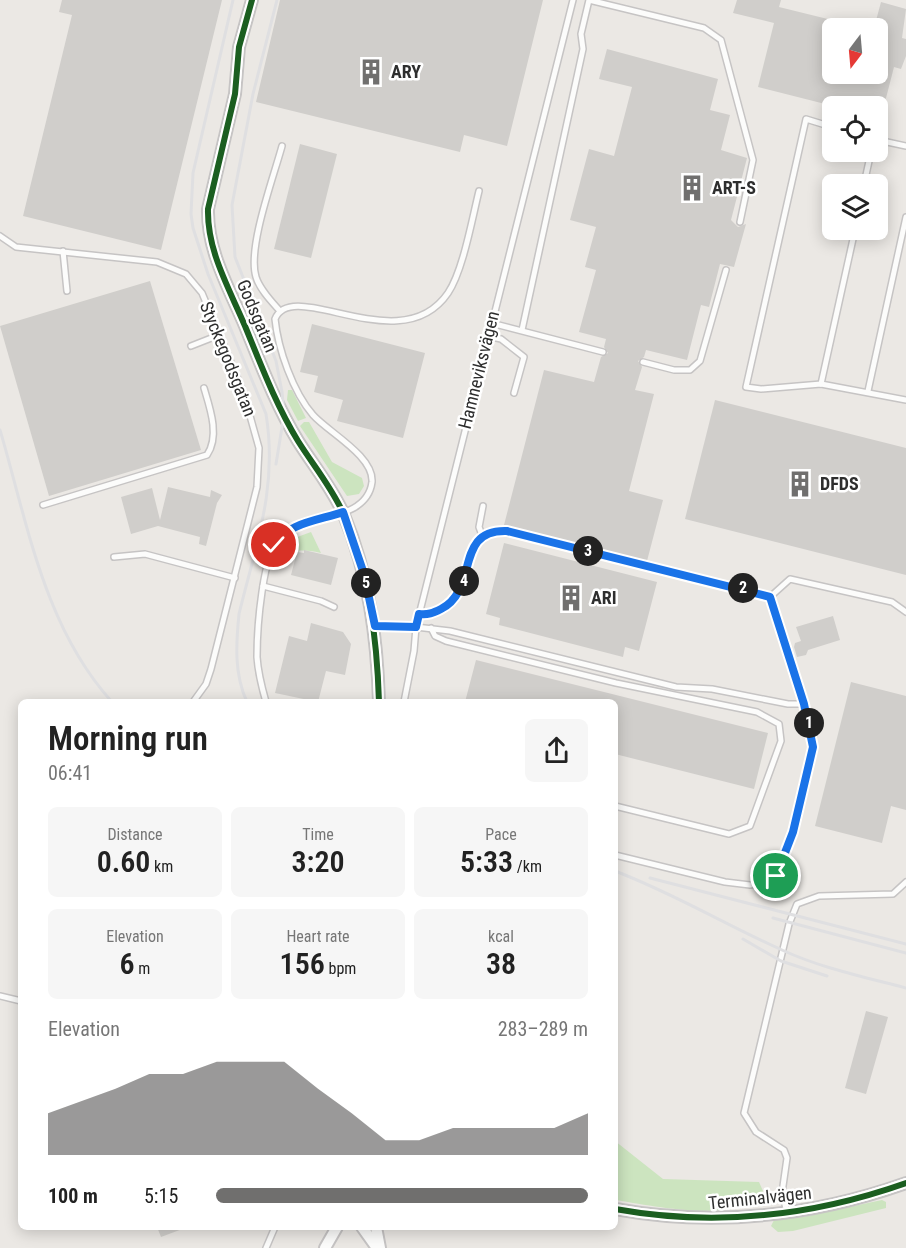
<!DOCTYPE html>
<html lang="en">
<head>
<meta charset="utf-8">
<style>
  :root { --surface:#fff; --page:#f6f6f6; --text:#222; --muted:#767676; --accent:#706f6e }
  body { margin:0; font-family:"Roboto Condensed",sans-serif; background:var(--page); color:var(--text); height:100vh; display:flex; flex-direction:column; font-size:22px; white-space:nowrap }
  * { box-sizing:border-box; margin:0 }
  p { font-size:20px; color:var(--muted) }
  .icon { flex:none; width:33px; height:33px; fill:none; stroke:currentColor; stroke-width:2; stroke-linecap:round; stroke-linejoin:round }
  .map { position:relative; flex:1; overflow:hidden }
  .panel { position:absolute; left:18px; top:699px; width:600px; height:531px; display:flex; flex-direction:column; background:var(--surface); border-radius:9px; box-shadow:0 3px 15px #0003 }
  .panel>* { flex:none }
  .needle { width:39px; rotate:196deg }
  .fabs { position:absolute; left:822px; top:18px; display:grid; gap:12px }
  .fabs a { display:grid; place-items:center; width:66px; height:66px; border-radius:9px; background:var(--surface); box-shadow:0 3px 15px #0003; font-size:30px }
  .pin { position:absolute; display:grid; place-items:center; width:51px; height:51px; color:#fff; margin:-26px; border:3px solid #fff; border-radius:50%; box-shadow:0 2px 6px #0007 }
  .km { position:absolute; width:30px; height:30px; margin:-15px; border-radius:50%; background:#222; color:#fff; font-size:16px; line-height:30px; text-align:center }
  .round { display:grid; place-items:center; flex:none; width:63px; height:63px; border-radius:9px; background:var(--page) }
  .overview { display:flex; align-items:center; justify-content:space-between; height:102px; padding:0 30px }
  h1 { font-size:33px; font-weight:600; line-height:45px }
  .figures { display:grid; grid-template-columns:repeat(3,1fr); gap:9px; height:102px; padding:6px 30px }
  .figures div { display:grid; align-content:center; border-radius:9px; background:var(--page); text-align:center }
  .figures b { font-size:30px; font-weight:600 }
  .figures small { font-size:16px; font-weight:400 }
  .figures p { font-size:16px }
  .chart { height:168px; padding:12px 30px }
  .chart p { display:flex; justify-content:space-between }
  .chart svg { width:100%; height:108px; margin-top:6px; fill:var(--accent); opacity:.7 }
  ul { padding:0 30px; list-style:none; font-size:20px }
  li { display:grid; grid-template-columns:96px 72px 1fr; align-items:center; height:45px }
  li i { height:15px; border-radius:8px; background:var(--accent) }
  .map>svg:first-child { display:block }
  .green { fill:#cce4bf }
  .building { fill:#d0cecb }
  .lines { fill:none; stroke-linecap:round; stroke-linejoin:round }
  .service-casing { stroke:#c6c4c4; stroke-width:8 }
  .minor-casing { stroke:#c6c4c4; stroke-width:14 }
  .service { stroke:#fcfcfb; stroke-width:5 }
  .minor { stroke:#fcfcfb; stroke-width:10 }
  .rail { stroke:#dfdfe1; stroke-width:3 }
  .cycleway-casing { stroke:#fff; stroke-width:10 }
  .cycleway { stroke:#1b5e20; stroke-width:6 }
  .route-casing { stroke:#fff; stroke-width:12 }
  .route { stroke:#1a73e8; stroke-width:8 }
  .labels { text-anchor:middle; stroke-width:5; stroke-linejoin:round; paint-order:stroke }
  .poi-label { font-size:18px; font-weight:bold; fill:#2e2e2e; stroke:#fff; text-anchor:start }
  .street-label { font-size:18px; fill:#2e2e2e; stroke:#fff }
</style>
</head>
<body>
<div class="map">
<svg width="906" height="1248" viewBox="0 0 906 1248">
  <rect width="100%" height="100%" fill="#ebe8e4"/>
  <g class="green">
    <path d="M288 390H292L306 418 298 421 287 400Z"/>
    <path d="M304 422H309L332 462 362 478 364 486 359 494 347 496 300 426Z"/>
    <path d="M311 532 321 553C306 549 298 552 284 549L289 540Z"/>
    <path d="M615 1141 663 1179 759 1182 763 1191C738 1226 651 1205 615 1200Z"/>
    <path d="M882 1200 886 1202V1208L793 1231 778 1232 771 1226 774 1220 802 1217Z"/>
  </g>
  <g class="building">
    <path d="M62 0H222L161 250 23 216 72 15 59 12Z"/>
    <path d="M280 0H543L507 146 464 135 460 152 256 102Z"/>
    <path d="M737 0H781L779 7 852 25V28H832V74H878V28H874L881 2 906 9 902 38 906 39V56L901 69 894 67 884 106H833L758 87 774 23 733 13Z"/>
    <path d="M607 49 718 79 710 110 730 115 721 150 747 158 731 220 738 227 746 224 734 267 720 264 709 307 701 305 687 360 646 350 644 357 638 361 642 367 635 390 654 394 629 491 663 500 647 561 504 525 544 370 594 382 601 357 608 353 604 347 606 339 579 332 596 270 585 267 596 227 570 220 589 149 614 156 632 87 599 79Z"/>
    <path d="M300 144 337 154 311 258 274 249Z"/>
    <path d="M150 281 201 450 49 496 0 326Z"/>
    <path d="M312 324 425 353 403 438 337 421 343 400 314 392 318 376 300 372Z"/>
    <path d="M715 400 906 448V575L685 519Z"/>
    <path d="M168 487 210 497 211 490 222 495 217 503 206 546 199 544 200 537 158 526 131 534 121 497 152 488 160 520Z"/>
    <path d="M504 543 657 582 639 651 625 647 623 657 499 625 500 618 486 614Z"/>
    <path d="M304 550 338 558 331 585 291 575 297 552 304 553Z"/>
    <path d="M833 616 840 640 808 650 806 655 797 657 794 647 795 643 801 641 796 627Z"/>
    <path d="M311 623 343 632 351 644 345 675 326 671 318 702 275 693 289 636 307 641Z"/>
    <path d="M476 660 768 733 754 789 615 754V702H465Z"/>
    <path d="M851 682 906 696V810L891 806 882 843 815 826Z"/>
    <path d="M866 1011 888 1017 866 1094 845 1088Z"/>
    <path d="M157 1227H185V1228L161 1237Z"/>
  </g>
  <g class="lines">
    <g class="service-casing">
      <g id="service">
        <path d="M832 127 806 119 746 387 761 389 821 384 906 400"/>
        <path d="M878 140 906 146"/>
        <path d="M864 184 871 152"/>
        <path d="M0 236 16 247 157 262 186 274 202 293 243 391 259 448 257 487 211 669 206 684 193 702"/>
        <path d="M63 251 67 291"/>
        <path d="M280 311C272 302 260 290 256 277 247 248 274 176 282 146"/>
        <path d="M491 323 603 352"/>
        <path d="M522 330 583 49 581 34 589 0 704 28 721 40 753 160 740 222"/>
        <path d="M487 336 501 339 524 357 514 393"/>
        <path d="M191 346 219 335"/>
        <path d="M643 362 674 370H690L700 361 726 270"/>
        <path d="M821 384 855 230"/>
        <path d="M868 391 906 217"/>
        <path d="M43 505 207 455C220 436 210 408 204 388"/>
        <path d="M482 535 479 527 483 506"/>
        <path d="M114 557 145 554 235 578"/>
        <path d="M263 586 321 601 334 607"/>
        <path d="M770 597 790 579 892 602 906 612"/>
        <path d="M419 614C428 615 433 613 441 609 480 589 453 529 507 531L770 597"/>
        <path d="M375 626 416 627 573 0"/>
        <path d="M431 628 435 636 446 641 616 683 757 712 779 724 781 741 750 826 729 834 615 806"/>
        <path d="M266 702C262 688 258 672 257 657 257 631 262 550 282 534 306 515 367 522 372 482 374 456 328 432 313 415 293 392 278 349 275 319 293 276 401 362 448 293 463 271 472 219 479 191"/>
        <path d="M404 702 414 651 416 627 450 631 676 687 712 689 788 704H804"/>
        <path d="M615 855 725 882 750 885 767 883 776 876 793 832 813 747 804 704 770 597"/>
        <path d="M0 996 21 1001"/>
        <path d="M787 1212 782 1193 787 1158 784 1150 756 1132 744 1113 789 924 797 904 819 896 893 894 906 882"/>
        <path d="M266 1248 275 1227"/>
      </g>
    </g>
    <g class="minor-casing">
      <g id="minor">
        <path d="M252 0 239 47 235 94 208 209C207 251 229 288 245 326 261 365 276 405 298 441 313 465 333 489 344 515 369 576 377 637 379 702"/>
        <path d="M615 1209C715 1227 810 1217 906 1183"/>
        <path d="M362 1227 377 1248"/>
        <path d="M376 1227 380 1248"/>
        <path d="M325 1248 337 1227"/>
      </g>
    </g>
    <use href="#service" class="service"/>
    <use href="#minor" class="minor"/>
    <g class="rail">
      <path d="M233 0 193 173 191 214 193 228 208 274 266 414C278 487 256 544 239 614 236 644 234 674 247 702"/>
      <path d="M0 430C28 525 44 627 112 702"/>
      <path d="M276 464 284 415 282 392 276 361 235 257 232 205 253 94 277 0"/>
      <path d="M615 871C673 893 726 925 782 950 821 968 864 977 906 988"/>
      <path d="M650 878 906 944"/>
      <path d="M773 918 906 953"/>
      <path d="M743 939 781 961 827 976"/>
    </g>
    <g class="cycleway-casing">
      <g id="cycleway">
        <path d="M252 0 239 47 235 94 208 209C207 251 229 288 245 326 261 365 276 405 298 441 313 465 333 489 344 515 369 576 377 637 379 702"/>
        <path d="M615 1209C715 1227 810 1217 906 1183"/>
      </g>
    </g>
    <use href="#cycleway" class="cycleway"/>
  </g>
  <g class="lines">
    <g class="route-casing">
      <path id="route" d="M274 545C286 523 321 520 343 512L364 574 375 626 416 627 419 614C428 615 433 613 441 609 480 589 453 529 507 531L770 597 804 704 813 747 793 832 776 876"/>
    </g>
    <use href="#route" class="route"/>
  </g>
  <defs>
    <g id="building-bare" transform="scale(2.07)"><path d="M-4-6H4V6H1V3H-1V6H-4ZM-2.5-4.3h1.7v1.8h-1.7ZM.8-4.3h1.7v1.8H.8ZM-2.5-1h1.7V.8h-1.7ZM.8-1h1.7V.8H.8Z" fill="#706f6e" stroke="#fff" stroke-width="2.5" paint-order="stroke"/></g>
  </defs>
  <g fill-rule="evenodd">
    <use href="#building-bare" x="371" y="72"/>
    <use href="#building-bare" x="692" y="188"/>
    <use href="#building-bare" x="800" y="484"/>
    <use href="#building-bare" x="571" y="598"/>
  </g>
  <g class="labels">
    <g class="poi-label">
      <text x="391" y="78">ARY</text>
      <text x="712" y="194">ART-S</text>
      <text x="820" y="490">DFDS</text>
      <text x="591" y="604">ARI</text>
    </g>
    <g class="street-label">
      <text transform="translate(257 316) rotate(67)" y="6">Godsgatan</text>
      <text transform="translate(228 359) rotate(68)" y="6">Styckegodsgatan</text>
      <text transform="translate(479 370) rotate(-76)" y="6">Hamneviksvägen</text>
      <text transform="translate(760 1198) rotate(-6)" y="6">Terminalvägen</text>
    </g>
  </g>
</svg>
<div class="fabs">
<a><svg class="needle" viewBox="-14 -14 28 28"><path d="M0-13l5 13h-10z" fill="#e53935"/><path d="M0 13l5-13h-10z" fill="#767676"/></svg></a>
<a><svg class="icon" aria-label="locate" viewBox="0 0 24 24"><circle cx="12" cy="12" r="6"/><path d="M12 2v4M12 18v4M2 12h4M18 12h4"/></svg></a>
<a><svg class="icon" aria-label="layers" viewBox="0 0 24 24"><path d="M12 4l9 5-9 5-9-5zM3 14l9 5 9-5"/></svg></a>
</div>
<div class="pin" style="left:776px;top:876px;background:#1e9e55"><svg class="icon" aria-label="arrive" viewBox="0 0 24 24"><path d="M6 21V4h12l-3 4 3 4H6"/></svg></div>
<div class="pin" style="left:274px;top:545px;background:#d93025"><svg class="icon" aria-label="check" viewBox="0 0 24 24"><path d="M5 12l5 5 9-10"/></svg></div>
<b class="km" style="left:809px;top:723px">1</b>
<b class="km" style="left:743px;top:588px">2</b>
<b class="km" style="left:588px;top:551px">3</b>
<b class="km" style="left:464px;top:581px">4</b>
<b class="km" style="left:366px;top:583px">5</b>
<section class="panel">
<div class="overview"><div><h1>Morning run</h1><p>06:41</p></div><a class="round"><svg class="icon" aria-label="share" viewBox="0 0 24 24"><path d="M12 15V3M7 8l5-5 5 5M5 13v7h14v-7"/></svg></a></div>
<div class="figures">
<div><p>Distance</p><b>0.60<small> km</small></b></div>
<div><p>Time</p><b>3:20</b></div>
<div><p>Pace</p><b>5:33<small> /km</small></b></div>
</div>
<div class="figures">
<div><p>Elevation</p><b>6<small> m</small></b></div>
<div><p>Heart rate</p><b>156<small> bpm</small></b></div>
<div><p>kcal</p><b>38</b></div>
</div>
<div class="chart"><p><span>Elevation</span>283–289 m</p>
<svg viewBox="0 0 160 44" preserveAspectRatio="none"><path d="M0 44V27L10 22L20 17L30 11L40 11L50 6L60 6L70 6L80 17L90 27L100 38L110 38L120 33L130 33L140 33L150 33L160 27V44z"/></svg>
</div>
<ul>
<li><b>100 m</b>5:15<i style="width:100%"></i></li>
</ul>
</section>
</div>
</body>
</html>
